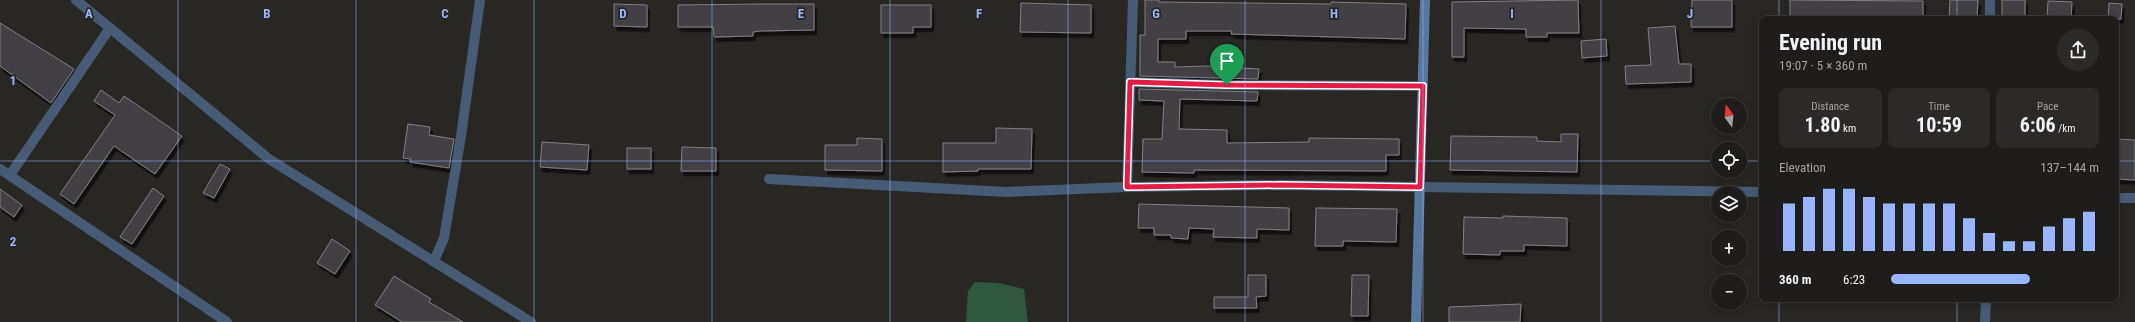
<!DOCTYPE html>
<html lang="en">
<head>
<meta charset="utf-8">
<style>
  :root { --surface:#1f1d1b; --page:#2c2a28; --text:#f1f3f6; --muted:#a1a2a3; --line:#3c3b3a; --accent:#99b5fd }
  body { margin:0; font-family:"Roboto Condensed",sans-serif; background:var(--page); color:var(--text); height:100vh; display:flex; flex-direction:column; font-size:15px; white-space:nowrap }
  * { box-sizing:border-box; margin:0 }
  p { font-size:13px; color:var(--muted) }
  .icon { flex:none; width:22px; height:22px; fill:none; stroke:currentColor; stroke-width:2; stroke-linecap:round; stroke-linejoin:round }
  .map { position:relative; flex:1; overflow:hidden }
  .panel { position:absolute; left:1759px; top:16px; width:360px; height:286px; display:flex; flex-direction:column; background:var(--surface); border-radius:8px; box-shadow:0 2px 10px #0003,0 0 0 1px var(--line) }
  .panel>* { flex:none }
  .needle { width:26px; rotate:345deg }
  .buttons { position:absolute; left:1711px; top:98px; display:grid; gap:8px }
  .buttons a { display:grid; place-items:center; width:36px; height:36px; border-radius:50%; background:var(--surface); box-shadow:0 2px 10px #0003,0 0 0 1px var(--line); font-size:20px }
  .pin { position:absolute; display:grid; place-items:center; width:34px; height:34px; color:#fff; margin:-41px -17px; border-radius:50% 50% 50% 0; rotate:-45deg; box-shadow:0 0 4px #0007 }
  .pin .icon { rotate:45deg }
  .round { display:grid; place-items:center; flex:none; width:42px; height:42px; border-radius:21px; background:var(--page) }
  .overview { display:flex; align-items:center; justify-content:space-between; height:68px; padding:0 20px }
  h1 { font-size:22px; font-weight:700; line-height:30px }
  .stats { display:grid; grid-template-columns:repeat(3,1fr); gap:6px; height:68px; padding:4px 20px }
  .stats div { display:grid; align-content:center; border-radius:8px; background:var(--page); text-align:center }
  .stats b { font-size:20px; font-weight:700 }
  .stats small { font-size:11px; font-weight:400 }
  .stats p { font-size:11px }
  .chart { height:112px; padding:8px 20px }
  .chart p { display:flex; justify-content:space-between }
  .chart svg { width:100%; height:72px; margin-top:4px; stroke:var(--accent); stroke-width:6 }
  ul { padding:0 20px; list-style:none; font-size:13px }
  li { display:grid; grid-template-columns:64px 48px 1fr; align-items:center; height:30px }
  li i { height:10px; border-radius:5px; background:var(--accent) }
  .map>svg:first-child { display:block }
  .green { fill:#2e593f }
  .building { fill:#424044; stroke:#807e82; filter:url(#shadow) }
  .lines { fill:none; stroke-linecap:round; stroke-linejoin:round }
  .street { stroke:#475b74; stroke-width:10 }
  .secondary { stroke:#57789e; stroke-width:10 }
  .route-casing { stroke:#fff; stroke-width:8 }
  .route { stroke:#e11d48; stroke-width:5 }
  .grid { fill:none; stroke:#99b5fd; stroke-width:1; stroke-opacity:0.55 }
  .grid-label { font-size:13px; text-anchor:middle; font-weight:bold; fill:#99b5fd; stroke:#292724; stroke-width:3.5; stroke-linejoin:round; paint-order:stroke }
</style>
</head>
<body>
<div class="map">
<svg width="2135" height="322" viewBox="0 0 2135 322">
  <defs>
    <filter id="shadow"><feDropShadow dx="2.5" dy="4.5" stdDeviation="0" flood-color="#0009"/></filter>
  </defs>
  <rect width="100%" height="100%" fill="#292724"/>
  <path class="green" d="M975 282 998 283 1024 289 1028 322H966L968 291Z"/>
  <g class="building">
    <path d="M1145 0H1159V2L1331 4V2L1406 4 1405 39 1231 34 1232 31H1186V39H1158V62H1175V67L1207 66 1259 69 1258 79 1140 76V35H1145Z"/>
    <path d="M1578 0 1579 33H1547V37H1526V29L1464 28V57H1452V2Z"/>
    <path d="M1692 0H1732V27H1691Z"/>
    <path d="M1790 0 1923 1V19H1790Z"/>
    <path d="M1950 0H1978L1977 19H1949Z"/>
    <rect x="2002" y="0" width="23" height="19"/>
    <path d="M2048 1 2072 2 2071 19H2047Z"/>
    <path d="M1021 3 1091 5V33L1020 32Z"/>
    <path d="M2109 3 2122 4 2121 19H2108Z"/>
    <path d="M614 4 647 5V27L614 26Z"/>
    <path d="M760 4H814V30L760 31 753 32V36L714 37 713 27H678V5Z"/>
    <path d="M881 5H931V27H913V33H881Z"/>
    <path d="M0 23 74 69 51 103 0 66Z"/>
    <path d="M1675 26 1679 64H1691V82L1626 84 1625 66 1651 65 1648 28Z"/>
    <path d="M1606 39 1607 56 1582 58 1581 41Z"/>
    <path d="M1139 89 1258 92 1257 101 1180 99 1179 129 1227 130V143L1309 142V138L1399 139V155H1386V171L1194 170V173L1142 172 1143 139H1162L1164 101 1139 100Z"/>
    <path d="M101 90 119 103 124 96 182 136 155 174 114 146 74 204 60 194 115 115 94 101Z"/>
    <path d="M408 124 430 127 429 135 454 139 449 168 410 162 411 159 403 158Z"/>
    <path d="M996 128 1032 129 1031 169H978V171L943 172V143H996Z"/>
    <path d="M1561 134H1578L1577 172 1450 170 1451 136 1537 137V141L1561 142Z"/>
    <path d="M857 138 882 139V171L825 170V145H857Z"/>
    <path d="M2116 139 2135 140V180L2116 179Z"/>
    <path d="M542 142 589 145 587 170 540 167Z"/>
    <path d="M682 147 716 148V171H681Z"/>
    <rect x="627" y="148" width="24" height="21"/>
    <path d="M220 164 230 169 214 198 203 193Z"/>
    <path d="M153 188 164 196 132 244 120 237Z"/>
    <path d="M0 189 22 205 14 217 0 207Z"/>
    <path d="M1139 204 1289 208V230L1257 229V238L1213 237 1214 229 1189 228 1188 239 1171 238V235H1154V228H1138Z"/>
    <path d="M1316 208 1397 209 1396 242 1343 241V246H1315Z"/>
    <path d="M1503 216 1567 218V246L1524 245V251H1500V255L1463 254 1464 217 1503 218Z"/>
    <path d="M332 239 350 251 335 274 317 263Z"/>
    <path d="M1248 275H1266V296L1256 297 1257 308H1214V297H1248Z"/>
    <path d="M1352 275H1369L1368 316H1351Z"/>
    <path d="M394 276 431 299 429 302 463 322H402L375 305Z"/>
    <path d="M1521 304 1520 322H1449V307Z"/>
  </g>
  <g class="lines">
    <g class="street">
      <path d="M76 0 269 159 531 322"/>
      <path d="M1990 19V0"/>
      <path d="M1130 82 1227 85 1423 86"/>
      <path d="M0 169 227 322"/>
      <path d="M10 175 110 28"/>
      <path d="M769 179 1006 192 1127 187 1281 185 1762 192"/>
      <path d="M1127 187 1133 0"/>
      <path d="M2116 198H2135"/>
      <path d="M434 261 444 238 461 136 480 0"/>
      <path d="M1985 322 1986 299"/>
    </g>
    <path class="secondary" d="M1416 322 1425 0"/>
  </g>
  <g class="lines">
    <g class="route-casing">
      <path id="route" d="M1130 82 1227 85 1423 86 1420 187 1281 185 1127 187Z"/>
    </g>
    <use href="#route" class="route"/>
  </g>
  <path class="grid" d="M178 0V322M356 0V322M534 0V322M712 0V322M890 0V322M1068 0V322M1245 0V322M1423 0V322M1601 0V322M1779 0V19M1957 0V19M0 161H1718M1740 161H1762M2116 161H2135M1779 299V322M1957 299V322"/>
  <g class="grid-label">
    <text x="89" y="18">A</text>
    <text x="267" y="18">B</text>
    <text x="445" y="18">C</text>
    <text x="623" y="18">D</text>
    <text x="801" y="18">E</text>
    <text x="979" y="18">F</text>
    <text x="1156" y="18">G</text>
    <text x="1334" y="18">H</text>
    <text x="1512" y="18">I</text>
    <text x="1690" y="18">J</text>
    <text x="13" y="85">1</text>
    <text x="13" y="246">2</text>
  </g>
</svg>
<div class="buttons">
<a><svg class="needle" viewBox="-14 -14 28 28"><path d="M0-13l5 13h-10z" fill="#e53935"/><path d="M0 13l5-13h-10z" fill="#a1a2a3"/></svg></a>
<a><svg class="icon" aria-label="locate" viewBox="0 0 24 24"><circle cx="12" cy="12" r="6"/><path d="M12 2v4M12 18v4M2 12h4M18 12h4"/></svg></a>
<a><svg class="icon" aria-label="layers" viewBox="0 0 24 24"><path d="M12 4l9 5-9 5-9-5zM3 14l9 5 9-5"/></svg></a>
<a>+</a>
<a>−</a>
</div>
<div class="pin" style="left:1227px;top:85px;background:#1e9e55"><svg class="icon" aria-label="arrive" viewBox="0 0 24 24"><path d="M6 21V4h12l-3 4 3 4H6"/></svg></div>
<section class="panel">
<div class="overview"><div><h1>Evening run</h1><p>19:07 · 5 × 360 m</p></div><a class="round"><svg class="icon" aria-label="share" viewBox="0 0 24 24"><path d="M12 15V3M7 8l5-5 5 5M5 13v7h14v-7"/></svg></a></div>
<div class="stats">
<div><p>Distance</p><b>1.80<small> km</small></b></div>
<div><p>Time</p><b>10:59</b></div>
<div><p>Pace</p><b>6:06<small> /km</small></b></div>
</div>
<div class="chart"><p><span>Elevation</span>137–144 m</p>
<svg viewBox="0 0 160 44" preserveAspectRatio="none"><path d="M5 44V15M15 44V11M25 44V6M35 44V6M45 44V11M55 44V15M65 44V15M75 44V15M85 44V15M95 44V24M105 44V33M115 44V38M125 44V38M135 44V29M145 44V24M155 44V20"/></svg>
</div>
<ul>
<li><b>360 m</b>6:23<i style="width:67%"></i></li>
</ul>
</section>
</div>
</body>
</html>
